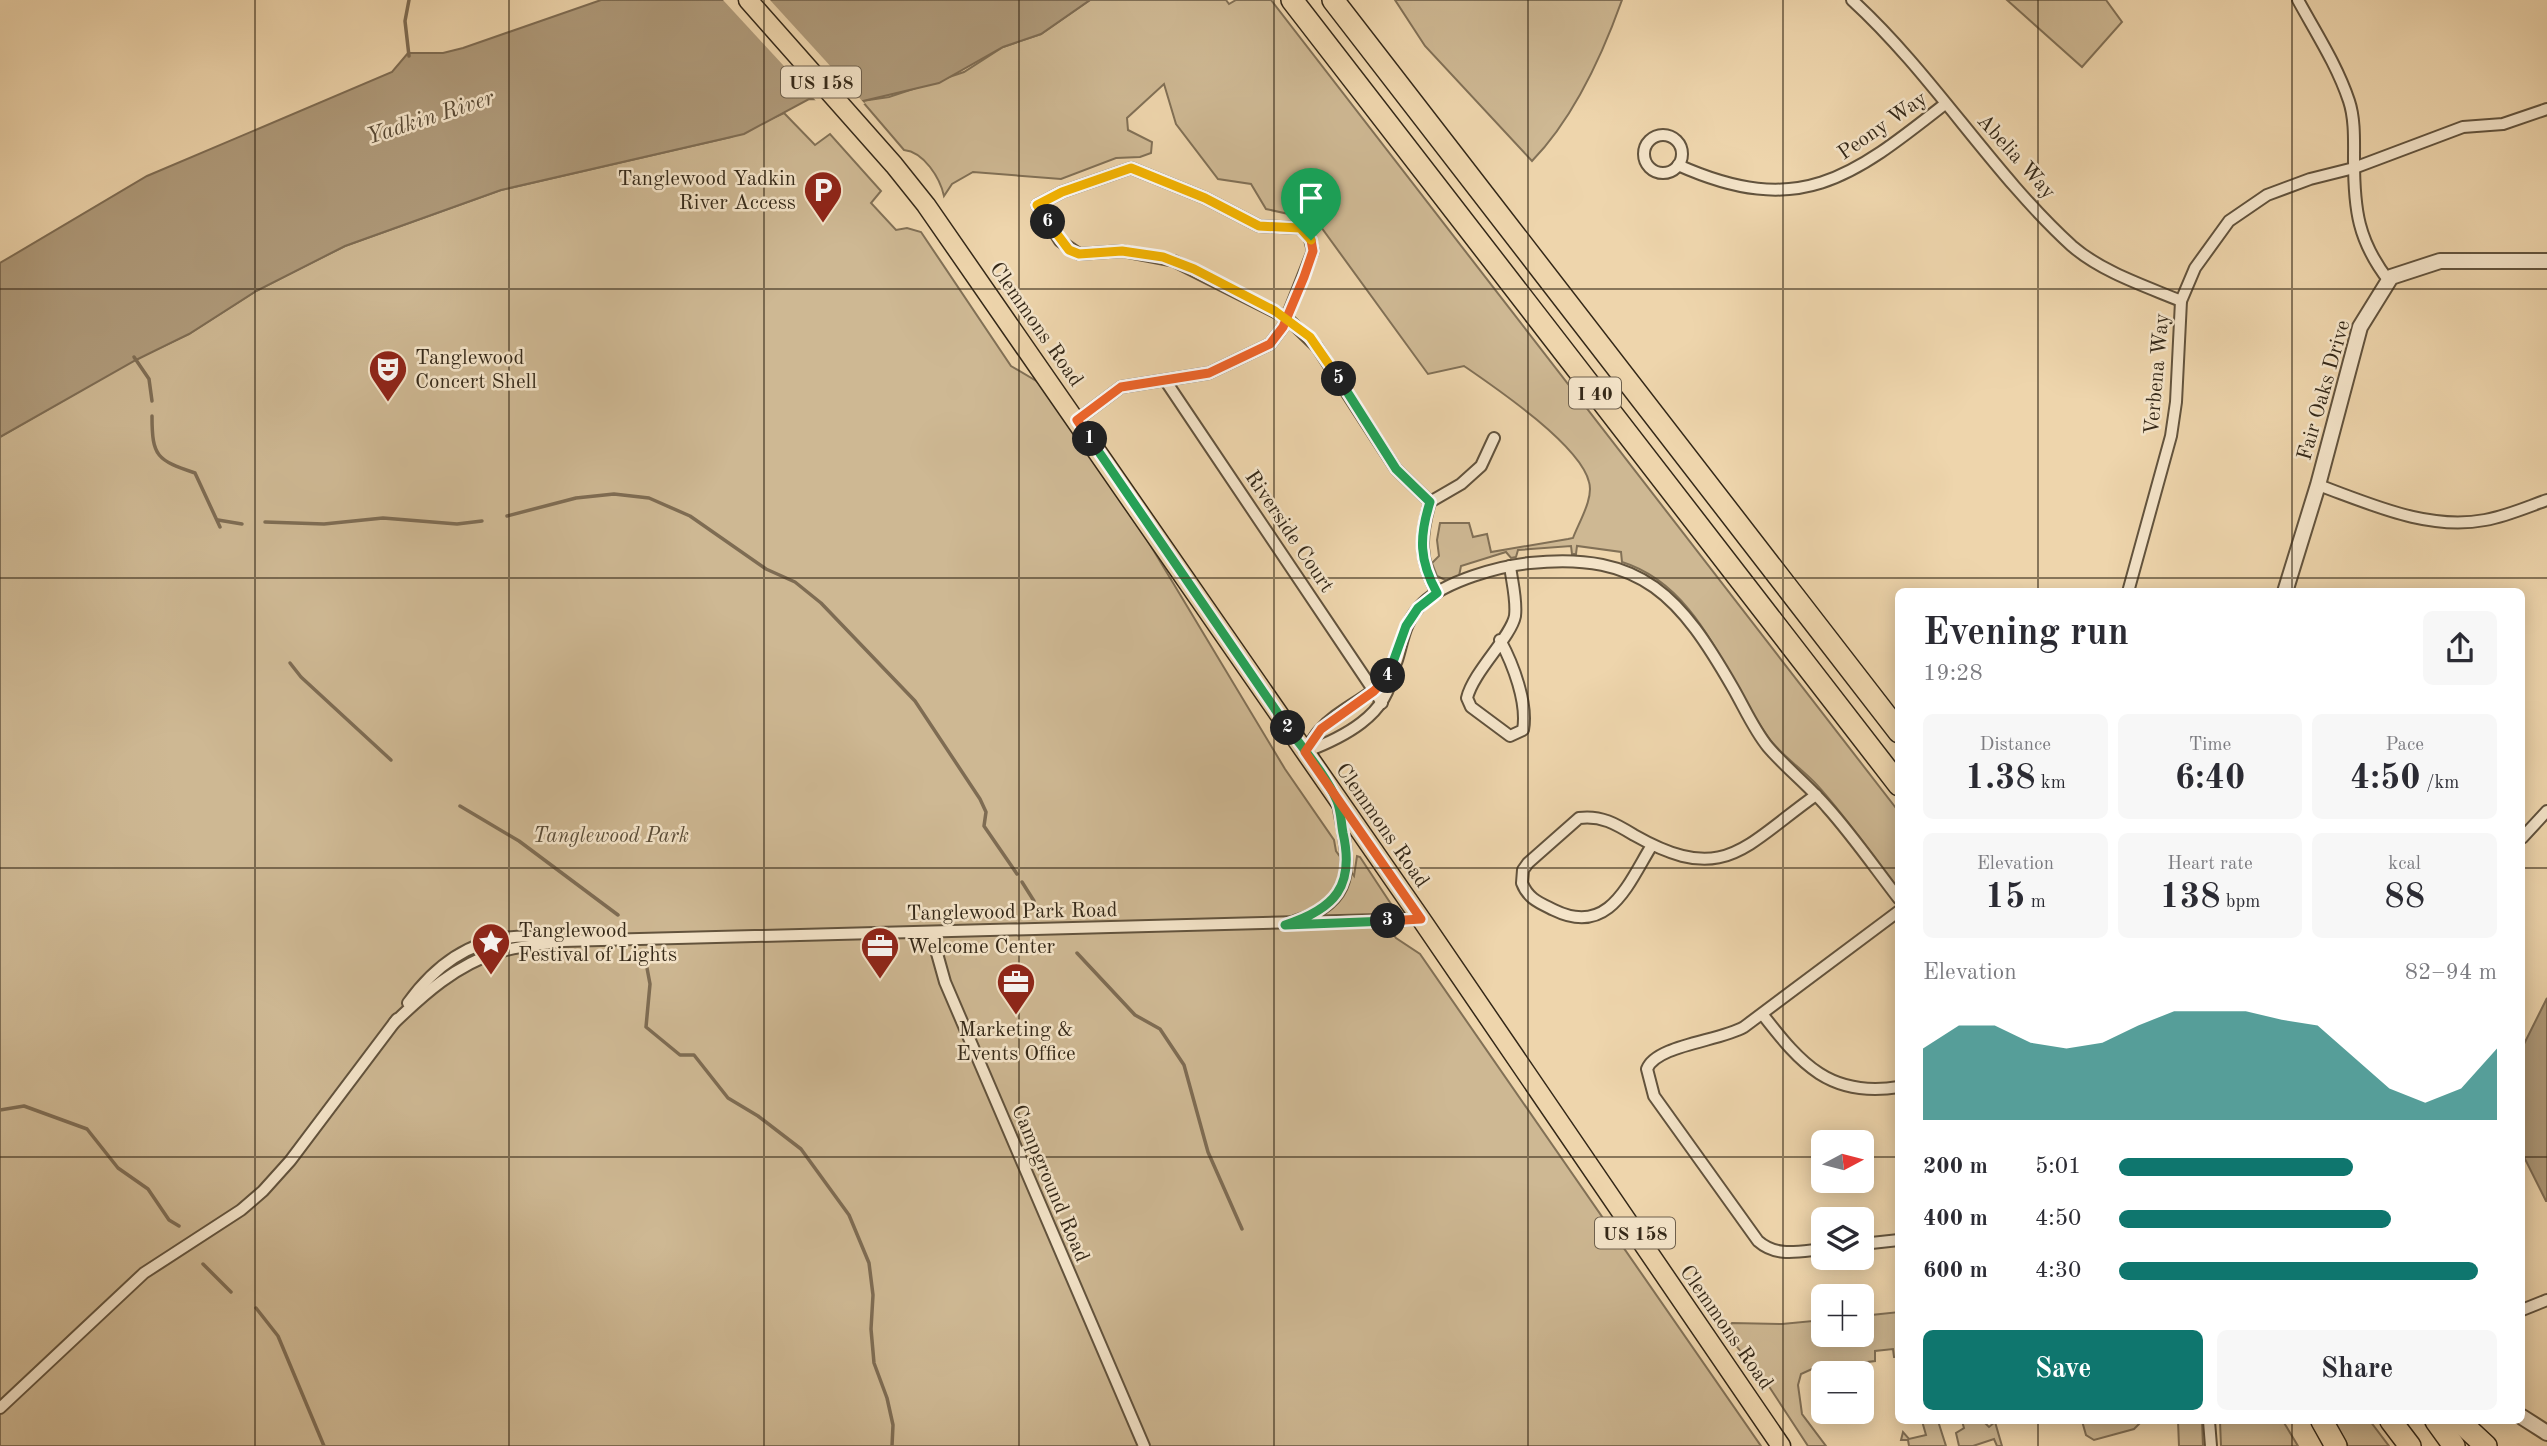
<!DOCTYPE html>
<html lang="en">
<head>
<meta charset="utf-8">
<style>
  :root { --surface:#fff; --page:#f7f7f7; --text:#2b2b33; --muted:#7c7c81; --accent:#0f766e }
  body { margin:0; font-family:"Old Standard TT",serif; background:var(--page); color:var(--text); height:100vh; display:flex; flex-direction:column; font-size:26px; white-space:nowrap }
  * { box-sizing:border-box; margin:0 }
  p { font-size:23px; color:var(--muted) }
  .icon { flex:none; width:38px; height:38px; fill:none; stroke:currentColor; stroke-width:2; stroke-linecap:round; stroke-linejoin:round }
  .map { position:relative; flex:1; overflow:hidden }
  .drawer { position:absolute; left:1895px; top:588px; width:630px; height:836px; display:flex; flex-direction:column; background:var(--surface); border-radius:10px; box-shadow:0 4px 18px #0003 }
  .drawer>* { flex:none }
  .needle { width:46px; rotate:83deg }
  .fabs { position:absolute; left:1811px; top:1130px; display:grid; gap:14px }
  .fabs a { display:grid; place-items:center; width:63px; height:63px; border-radius:10px; background:var(--surface); box-shadow:0 4px 18px #0003; font-size:35px }
  .pin { position:absolute; display:grid; place-items:center; width:60px; height:60px; color:#fff; margin:-72px -30px; border-radius:50% 50% 50% 0; rotate:-45deg; box-shadow:0 0 7px #0007 }
  .pin .icon { rotate:45deg }
  .km { position:absolute; width:35px; height:35px; margin:-18px; border-radius:50%; background:#222; color:#fff; font-size:19px; line-height:35px; text-align:center }
  .round { display:grid; place-items:center; flex:none; width:74px; height:74px; border-radius:10px; background:var(--page) }
  .summary { display:flex; align-items:center; justify-content:space-between; height:119px; padding:0 28px }
  h1 { font-size:38px; font-weight:600; line-height:52px }
  .stats { display:grid; grid-template-columns:repeat(3,1fr); gap:10px; height:119px; padding:7px 28px }
  .stats div { display:grid; align-content:center; border-radius:10px; background:var(--page); text-align:center }
  .stats b { font-size:35px; font-weight:600 }
  .stats small { font-size:19px; font-weight:400 }
  .stats p { font-size:19px }
  .chart { height:196px; padding:14px 28px }
  .chart p { display:flex; justify-content:space-between }
  .chart svg { width:100%; height:126px; margin-top:7px; fill:var(--accent); opacity:.7 }
  .cta { display:flex; gap:14px; margin-top:auto; padding:14px 28px }
  .cta a { flex:1; height:80px; border-radius:10px; background:var(--accent); color:#fff; font-size:28px; font-weight:600; line-height:80px; text-align:center }
  .cta a+a { background:var(--page); color:var(--text) }
  ul { padding:0 28px; list-style:none; font-size:23px }
  li { display:grid; grid-template-columns:112px 84px 1fr; align-items:center; height:52px }
  li i { height:18px; border-radius:9px; background:var(--accent) }
  .map>svg:first-child { display:block }
  .green { fill:#ceb893; stroke:#817056; stroke-width:2 }
  .water { fill:#af9a7a; stroke:#7e6c53; stroke-width:2 }
  .pier { fill:#eed5ac }
  .lines { fill:none; stroke-linecap:round; stroke-linejoin:round }
  .stream { stroke:#7e6c53; stroke-width:3.5 }
  .minor-casing { stroke:#62533d; stroke-width:14 }
  .tertiary-casing { stroke:#62533d; stroke-width:18 }
  .primary-casing { stroke:#342818; stroke-width:21 }
  .motorway-casing { stroke:#342818; stroke-width:24 }
  .minor { stroke:#f4e4c9; stroke-width:10 }
  .tertiary { stroke:#f4e4c9; stroke-width:14 }
  .primary { stroke:#eed5ac; stroke-width:18 }
  .motorway { stroke:#eed5ac; stroke-width:21 }
  .split-1-casing { stroke:#fff; stroke-width:14 }
  .split-2-casing { stroke:#fff; stroke-width:14 }
  .split-3-casing { stroke:#fff; stroke-width:14 }
  .split-4-casing { stroke:#fff; stroke-width:14 }
  .split-5-casing { stroke:#fff; stroke-width:14 }
  .split-6-casing { stroke:#fff; stroke-width:14 }
  .split-7-casing { stroke:#fff; stroke-width:14 }
  .split-1 { stroke:#f0652b; stroke-width:9 }
  .split-2 { stroke:#22a559; stroke-width:9 }
  .split-3 { stroke:#22a559; stroke-width:9 }
  .split-4 { stroke:#f0652b; stroke-width:9 }
  .split-5 { stroke:#22a559; stroke-width:9 }
  .split-6 { stroke:#f5b400; stroke-width:9 }
  .split-7 { stroke:#f5b400; stroke-width:9 }
  .grid { fill:none; stroke:#342818; stroke-width:2; stroke-opacity:0.55 }
  .labels { text-anchor:middle; stroke-width:5; stroke-linejoin:round; paint-order:stroke }
  .shield { fill:#f4e4c9; stroke:#6e604d; stroke-width:2 }
  .shield-label { font-size:19px; font-weight:bold; fill:#342818 }
  .street-label { font-size:21px; fill:#342818; stroke:#f4e4c9 }
  .poi-label { font-size:21px; fill:#342818; stroke:#f4e4c9; text-anchor:start }
  .park-label { font-size:21px; font-style:italic; fill:#5a4c37; stroke:#f4e4c9 }
  .water-label { font-size:23px; font-style:italic; fill:#594a35; stroke:#f4e4c9 }
</style>
</head>
<body>
<div class="map">
<svg width="2547" height="1446" viewBox="0 0 2547 1446">
  <rect width="100%" height="100%" fill="#eed5ac"/>
  <filter id="stains"><feTurbulence type="fractalNoise" baseFrequency=".00286" numOctaves="4"/><feColorMatrix values="0 0 0 0 .2 0 0 0 0 .09 0 0 0 0 .02 0 0 0 .5 -.17"/></filter>
  <radialGradient id="worn" r=".72"><stop offset=".6" stop-color="#630" stop-opacity="0"/><stop offset="1" stop-color="#630" stop-opacity=".3"/></radialGradient>
  <g class="green">
    <path d="M1090 0H1226L1229 4 1236 0H1271L1899 812V890C1872 855 1847 818 1817 785 1803 770 1784 757 1771 741 1725 680 1702 587 1622 562L1621 552 1577 546 1576 554H1572L1571 546 1518 550 1516 557 1511 558 1506 552 1461 566 1459 576 1447 581 1437 576 1432 563 1439 556 1437 540 1440 523H1469L1473 537 1487 534 1491 552 1568 539 1573 538C1579 522 1594 498 1589 482 1580 445 1496 388 1464 366L1428 374 1321 227 1302 217 1266 209 1251 184 1218 179 1176 124 1164 84 1127 118 1128 130 1152 142 1151 153 1140 157 1116 158 1061 179 973 172 952 184 944 196C940 178 924 152 904 150L862 101 889 97 964 72 1003 47 1041 34Z"/>
    <path d="M1395 0H1622C1602 56 1574 118 1532 161L1425 46Z"/>
    <path d="M2007 0H2106L2122 22 2082 67Z"/>
    <path d="M784 113 815 145 830 134 881 191 871 203 896 230 907 228 921 232 1011 366 1060 395 1285 769 1334 840 1336 851 1354 876 1357 856 1360 857 1393 907 1377 910 1396 938 1420 954 1761 1446H0V437L136 359 189 334 256 291 345 246 501 190 731 137Z"/>
    <path d="M1899 1312V1357H1894L1893 1349 1875 1351V1361L1812 1369 1801 1374 1798 1385 1802 1414 1826 1446H1808L1768 1385 1770 1383 1764 1381 1734 1343 1728 1329 1732 1323 1782 1324 1823 1320 1824 1335H1862V1316Z"/>
    <path d="M1922 1421H1938L1946 1446H1909L1908 1440H1901L1903 1432 1909 1439 1926 1435Z"/>
    <path d="M1962 1421H1983L1989 1427 1995 1422 2002 1446H1997L1994 1439 1973 1446H1959L1956 1433 1964 1428Z"/>
    <path d="M2082 1421H2142L2134 1429 2094 1440 2086 1435Z"/>
    <path d="M2178 1421H2202L2203 1446H2179Z"/>
    <path d="M2220 1421H2283L2298 1446H2221Z"/>
    <path d="M2334 1421H2370L2389 1446H2348Z"/>
  </g>
  <g class="water">
    <path d="M601 0H1090L1041 34 1003 47 939 83 863 101 809 99 744 134 501 190 345 246 256 291 189 334 136 360 0 437V263L147 176 392 72 408 53H443L463 48Z"/>
    <path d="M2547 998V1201H2546L2522 1153V1048Z"/>
  </g>
  <path class="pier" d="M723 0H770L865 104 818 103Z"/>
  <g class="lines">
    <g class="stream">
      <path d="M409 56 405 21 409 0"/>
      <path d="M134 357 149 379 152 401"/>
      <path d="M152 416C152 457 157 460 195 473L220 527"/>
      <path d="M507 516 576 498 614 494 649 498 690 516 766 569 795 582 821 603 915 701 980 799 986 812 984 826 1017 874"/>
      <path d="M218 520 242 524"/>
      <path d="M265 522 324 524 383 518 457 524 482 521"/>
      <path d="M290 663 301 677 391 760"/>
      <path d="M460 806 519 841 618 915"/>
      <path d="M1022 882 1034 901"/>
      <path d="M1077 953 1135 1015 1160 1029 1184 1065 1208 1152 1242 1229"/>
      <path d="M647 968 650 984 646 1027 680 1055H694L728 1098 758 1116 801 1149 849 1215 869 1263 873 1295 871 1329 874 1363 887 1398 893 1425 892 1446"/>
      <path d="M0 1110 24 1106 87 1129 118 1168 148 1189 169 1220 179 1226"/>
      <path d="M203 1264 231 1292"/>
      <path d="M256 1308 278 1336 324 1446"/>
    </g>
    <g class="minor-casing">
      <g id="minor">
        <path d="M1852 0C1933 74 1991 172 2072 246 2102 272 2145 286 2181 301"/>
        <path d="M2298 0C2316 33 2337 65 2349 101 2355 119 2354 141 2354 160 2354 210 2358 241 2389 281"/>
        <circle cx="1663" cy="154" r="19"/>
        <path d="M1678 165C1799 219 1851 178 1945 104"/>
        <path d="M1165 380 1382 703"/>
        <path d="M1077 420 1121 387 1209 373 1270 344 1283 327 1313 251 1309 235 1300 228 1259 226 1205 198 1131 168 1062 192 1037 205 1060 241 1079 254 1122 251 1174 261 1287 318 1317 347 1396 469 1430 502"/>
        <path d="M2318 485C2371 504 2428 531 2485 520 2507 516 2527 507 2547 500"/>
        <path d="M2128 592 2171 436 2176 402 2181 301 2195 268 2229 221 2267 195 2310 179 2354 168 2463 127 2503 124 2547 109"/>
        <path d="M1437 593C1419 560 1420 537 1430 502L1461 484 1481 466 1494 438"/>
        <path d="M1500 640C1513 664 1528 703 1523 730L1510 736 1471 707 1467 698C1473 672 1511 637 1515 616 1517 600 1512 582 1510 566"/>
        <path d="M1305 752C1310 745 1314 736 1320 730 1339 708 1371 698 1390 674 1404 655 1398 627 1423 603 1446 581 1499 566 1530 563 1643 551 1681 598 1733 688 1744 707 1754 730 1768 747 1786 768 1809 786 1827 807 1853 836 1875 868 1899 899"/>
        <path d="M1305 752C1342 738 1389 715 1392 672"/>
        <path d="M2522 838 2547 811"/>
        <path d="M1652 845C1628 884 1609 937 1554 910 1540 903 1528 899 1522 883L1523 870 1528 863 1579 818C1601 815 1616 824 1634 835 1724 886 1743 847 1816 795"/>
        <path d="M1295 921C1363 900 1347 857 1338 803"/>
        <path d="M931 932 945 982 1144 1446"/>
        <path d="M408 1003C444 953 491 928 554 939"/>
        <path d="M1763 1015C1801 1064 1830 1098 1899 1087"/>
        <path d="M394 1023C424 994 456 965 498 952 518 946 541 945 563 941L1421 919"/>
        <path d="M1862 1244 1899 1240"/>
        <path d="M1824 1249C1800 1251 1777 1258 1758 1241L1654 1096 1647 1069C1656 1045 1720 1041 1744 1027L1899 911"/>
        <path d="M2522 1310 2547 1300"/>
        <path d="M0 1408 144 1273 241 1210 263 1191 290 1161 397 1019"/>
        <path d="M2209 1421 2211 1446"/>
      </g>
    </g>
    <g class="tertiary-casing">
      <g id="tertiary">
        <path d="M2285 592 2318 485 2360 327 2391 277 2440 261H2547"/>
        <path d="M2522 1417 2547 1433"/>
      </g>
    </g>
    <g class="primary-casing">
      <path id="primary" d="M748 0 894 165 926 205 1421 919 1781 1446"/>
    </g>
    <g class="motorway-casing">
      <g id="motorway">
        <path d="M1292 0 1899 785"/>
        <path d="M1333 0 1899 732"/>
        <path d="M2322 1421 2336 1446"/>
        <path d="M2391 1421 2410 1446"/>
        <path d="M2436 1421 2454 1446"/>
        <path d="M2459 1421 2486 1446"/>
      </g>
    </g>
    <use href="#minor" class="minor"/>
    <use href="#tertiary" class="tertiary"/>
    <use href="#primary" class="primary"/>
    <use href="#motorway" class="motorway"/>
  </g>
  <g class="lines">
    <g class="split-1-casing">
      <path id="split-1" d="M1090 439 1077 420 1121 387 1209 373 1270 344 1283 327 1304 277 1313 251 1311 240"/>
    </g>
    <g class="split-2-casing">
      <path id="split-2" d="M1090 439 1288 728"/>
    </g>
    <g class="split-3-casing">
      <path id="split-3" d="M1288 728C1304 750 1326 775 1337 801 1341 810 1341 823 1343 833 1355 886 1335 909 1285 925L1388 921"/>
    </g>
    <g class="split-4-casing">
      <path id="split-4" d="M1388 676 1374 691 1321 729 1305 752 1421 919 1388 921"/>
    </g>
    <g class="split-5-casing">
      <path id="split-5" d="M1339 379 1396 469 1430 502C1419 537 1419 560 1437 593L1418 608 1406 626 1388 676"/>
    </g>
    <g class="split-6-casing">
      <path id="split-6" d="M1048 222 1069 250 1079 254 1122 251 1163 257 1194 269 1275 311 1310 337 1339 379"/>
    </g>
    <g class="split-7-casing">
      <path id="split-7" d="M1048 222 1037 205 1062 192 1131 168 1205 198 1259 226 1300 228 1311 240"/>
    </g>
    <use href="#split-1" class="split-1"/>
    <use href="#split-2" class="split-2"/>
    <use href="#split-3" class="split-3"/>
    <use href="#split-4" class="split-4"/>
    <use href="#split-5" class="split-5"/>
    <use href="#split-6" class="split-6"/>
    <use href="#split-7" class="split-7"/>
  </g>
  <path class="grid" d="M255 0V1446M509 0V1446M764 0V1446M1019 0V1446M1274 0V1446M1528 0V1446M1783 0V1446M2038 0V592M2292 0V592M0 289H2547M0 578H2547M0 868H1899M2522 868H2547M0 1157H1824M1862 1157H1899M2522 1157H2547M2038 1421V1446M2292 1421V1446"/>
  <defs>
    <g id="parking-pin" transform="scale(2.0125)"><path d="M0 17L-7.5 6A9.5 9.5 0 1 1 7.5 6Z" fill="#8f2418" stroke="#f4e4c9"/><path d="M-3.5-5.5H1a3.5 3.5 0 0 1 0 7H-1V5.5H-3.5ZM-1-3.4V-.6H.8a1.4 1.4 0 0 0 0-2.8Z" fill="#fff"/></g>
    <g id="theatre-pin" transform="scale(2.0125)"><path d="M0 17L-7.5 6A9.5 9.5 0 1 1 7.5 6Z" fill="#8f2418" stroke="#f4e4c9"/><path d="M-5-5.5Q0-4 5-5.5V0Q5 5 0 6Q-5 5-5 0ZM-3.3-2.5H-1v1.5H-3.3ZM1-2.5H3.3v1.5H1ZM-2.8 1Q0 5.5 2.8 1Z" fill="#fff"/></g>
    <g id="sight-pin" transform="scale(2.0125)"><path d="M0 17L-7.5 6A9.5 9.5 0 1 1 7.5 6Z" fill="#8f2418" stroke="#f4e4c9"/><path d="M0-6L1.8-2.2L6-1.7L2.9 1.2L3.7 5.4L0 3.3L-3.7 5.4L-2.9 1.2L-6-1.7L-1.8-2.2Z" fill="#fff"/></g>
    <g id="office-pin" transform="scale(2.0125)"><path d="M0 17L-7.5 6A9.5 9.5 0 1 1 7.5 6Z" fill="#8f2418" stroke="#f4e4c9"/><path d="M-6-3h4V-5.5h4V-3h4V5H-6ZM-1-4.5V-3h2v-1.5ZM-6 0V1H6V0Z" fill="#fff"/></g>
  </defs>
  <g fill-rule="evenodd">
    <use href="#parking-pin" x="823" y="190"/>
    <use href="#theatre-pin" x="388" y="369"/>
    <use href="#sight-pin" x="491" y="942"/>
    <use href="#office-pin" x="880" y="946"/>
    <use href="#office-pin" x="1016" y="982"/>
  </g>
  <g class="labels">
    <g class="shield">
      <rect x="781" y="66.5" width="80" height="31" rx="5"/>
      <rect x="1569" y="377.5" width="52" height="31" rx="5"/>
      <rect x="1595" y="1217.5" width="80" height="31" rx="5"/>
    </g>
    <g class="shield-label">
      <text x="821" y="89">US 158</text>
      <text x="1595" y="400">I 40</text>
      <text x="1635" y="1240">US 158</text>
    </g>
    <g class="street-label">
      <text transform="translate(1882 125) rotate(-35)" y="7">Peony Way</text>
      <text transform="translate(2017 156) rotate(48)" y="7">Abelia Way</text>
      <text transform="translate(1037 324) rotate(55)" y="7">Clemmons Road</text>
      <text transform="translate(2156 374) rotate(-85)" y="7">Verbena Way</text>
      <text transform="translate(2323 390) rotate(-74)" y="7">Fair Oaks Drive</text>
      <text transform="translate(1290 531) rotate(56)" y="7">Riverside Court</text>
      <text transform="translate(1383 825) rotate(55)" y="7">Clemmons Road</text>
      <text transform="translate(1012 911) rotate(-1)" y="7">Tanglewood Park Road</text>
      <text transform="translate(1051 1183) rotate(67)" y="7">Campground Road</text>
      <text transform="translate(1727 1327) rotate(55)" y="7">Clemmons Road</text>
    </g>
    <g class="poi-label">
      <text x="796" y="185" text-anchor="end">Tanglewood Yadkin<tspan x="796" dy="24">River Access</tspan></text>
      <text x="415" y="364">Tanglewood<tspan x="415" dy="24">Concert Shell</tspan></text>
      <text x="518" y="937">Tanglewood<tspan x="518" dy="24">Festival of Lights</tspan></text>
      <text x="907" y="953">Welcome Center</text>
      <text x="1016" y="1036" text-anchor="middle">Marketing &amp;<tspan x="1016" dy="24">Events Office</tspan></text>
    </g>
    <g class="park-label">
      <text x="611" y="842">Tanglewood Park</text>
    </g>
    <g class="water-label">
      <text transform="translate(430 116) rotate(-18)" y="8">Yadkin River</text>
    </g>
  </g>
  <rect width="100%" height="100%" filter="url(#stains)"/>
  <rect width="100%" height="100%" fill="url(#worn)"/>
</svg>
<div class="fabs">
<a><svg class="needle" viewBox="-14 -14 28 28"><path d="M0-13l5 13h-10z" fill="#e53935"/><path d="M0 13l5-13h-10z" fill="#7c7c81"/></svg></a>
<a><svg class="icon" aria-label="layers" viewBox="0 0 24 24"><path d="M12 4l9 5-9 5-9-5zM3 14l9 5 9-5"/></svg></a>
<a>+</a>
<a>−</a>
</div>
<div class="pin" style="left:1311px;top:240px;background:#1e9e55"><svg class="icon" aria-label="arrive" viewBox="0 0 24 24"><path d="M6 21V4h12l-3 4 3 4H6"/></svg></div>
<b class="km" style="left:1090px;top:439px">1</b>
<b class="km" style="left:1288px;top:728px">2</b>
<b class="km" style="left:1388px;top:921px">3</b>
<b class="km" style="left:1388px;top:676px">4</b>
<b class="km" style="left:1339px;top:379px">5</b>
<b class="km" style="left:1048px;top:222px">6</b>
<section class="drawer">
<div class="summary"><div><h1>Evening run</h1><p>19:28</p></div><a class="round"><svg class="icon" aria-label="share" viewBox="0 0 24 24"><path d="M12 15V3M7 8l5-5 5 5M5 13v7h14v-7"/></svg></a></div>
<div class="stats">
<div><p>Distance</p><b>1.38<small> km</small></b></div>
<div><p>Time</p><b>6:40</b></div>
<div><p>Pace</p><b>4:50<small> /km</small></b></div>
</div>
<div class="stats">
<div><p>Elevation</p><b>15<small> m</small></b></div>
<div><p>Heart rate</p><b>138<small> bpm</small></b></div>
<div><p>kcal</p><b>88</b></div>
</div>
<div class="chart"><p><span>Elevation</span>82–94 m</p>
<svg viewBox="0 0 160 44" preserveAspectRatio="none"><path d="M0 44V19L10 11L20 11L30 17L40 19L50 17L60 11L70 6L80 6L90 6L100 9L110 11L120 22L130 33L140 38L150 33L160 19V44z"/></svg>
</div>
<ul>
<li><b>200 m</b>5:01<i style="width:62%"></i></li>
<li><b>400 m</b>4:50<i style="width:72%"></i></li>
<li><b>600 m</b>4:30<i style="width:95%"></i></li>
</ul>
<div class="cta"><a>Save</a><a>Share</a></div>
</section>
</div>
</body>
</html>
